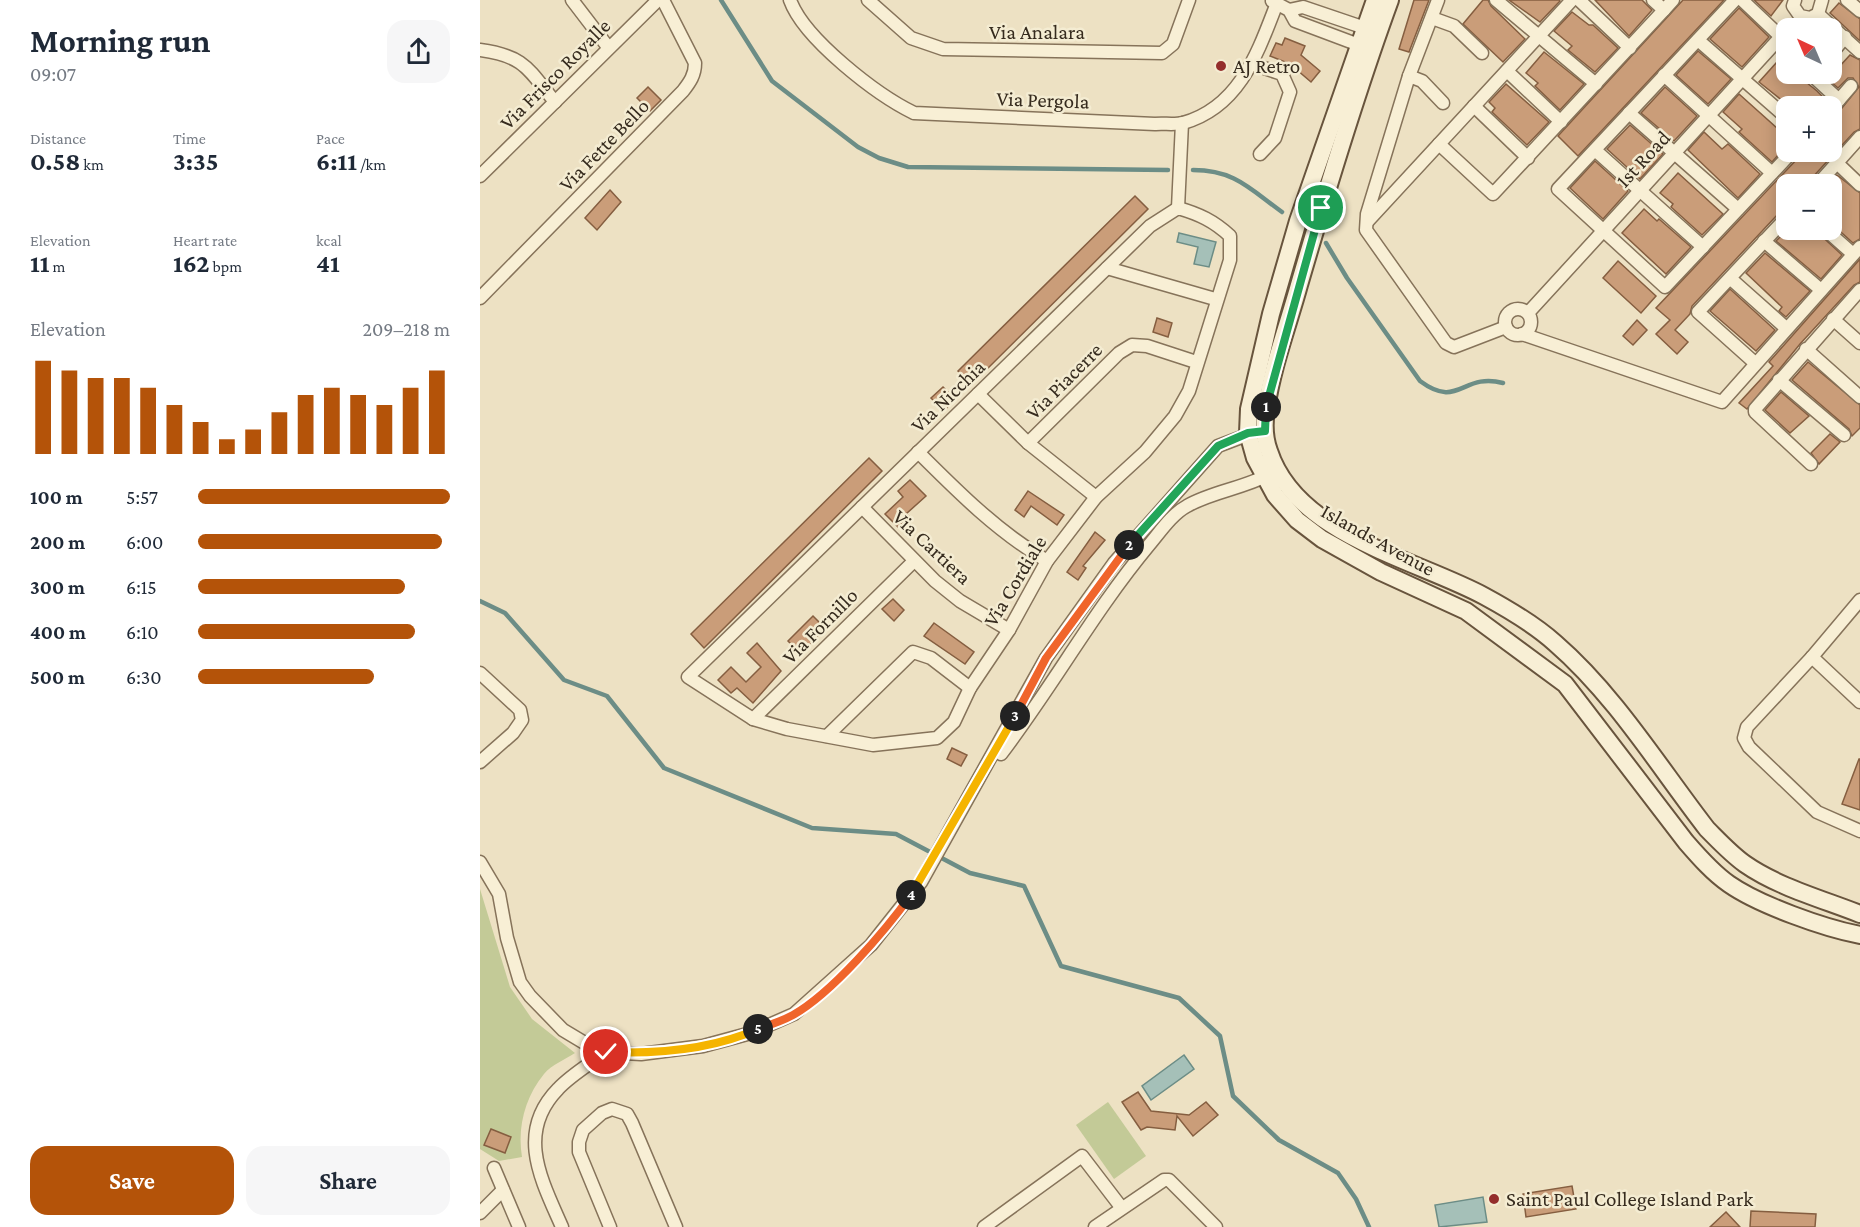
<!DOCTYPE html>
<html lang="en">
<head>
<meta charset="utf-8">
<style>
  :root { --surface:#fff; --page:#f6f6f7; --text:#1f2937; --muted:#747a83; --accent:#b45309 }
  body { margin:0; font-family:"Crimson Pro",serif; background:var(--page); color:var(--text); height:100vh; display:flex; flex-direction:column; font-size:22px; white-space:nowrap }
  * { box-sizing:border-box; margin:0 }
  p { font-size:20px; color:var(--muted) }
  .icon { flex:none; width:33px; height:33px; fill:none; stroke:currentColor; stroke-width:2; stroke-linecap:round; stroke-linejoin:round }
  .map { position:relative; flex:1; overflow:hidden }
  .sheet { display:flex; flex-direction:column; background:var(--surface); width:480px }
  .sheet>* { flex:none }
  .needle { width:39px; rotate:316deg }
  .fabs { position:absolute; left:1296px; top:18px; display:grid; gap:12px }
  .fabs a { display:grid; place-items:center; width:66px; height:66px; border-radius:12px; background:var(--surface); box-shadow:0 3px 15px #0003; font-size:30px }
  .pin { position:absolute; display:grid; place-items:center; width:51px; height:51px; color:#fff; margin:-26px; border:3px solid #fff; border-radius:50%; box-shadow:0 2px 6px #0007 }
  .km { position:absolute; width:30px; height:30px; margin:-15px; border-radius:50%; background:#222; color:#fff; font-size:16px; line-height:30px; text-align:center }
  .round { display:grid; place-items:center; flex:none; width:63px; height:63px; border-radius:18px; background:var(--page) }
  .summary { display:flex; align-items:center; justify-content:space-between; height:102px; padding:0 30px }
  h1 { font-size:33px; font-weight:700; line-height:45px }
  .stats { display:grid; grid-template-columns:repeat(3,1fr); gap:9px; height:102px; padding:6px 30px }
  .stats div { display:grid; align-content:center }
  .stats b { font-size:26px; font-weight:700 }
  .stats small { font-size:16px; font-weight:400 }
  .stats p { font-size:16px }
  .chart { height:168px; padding:12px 30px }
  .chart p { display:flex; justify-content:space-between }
  .chart svg { width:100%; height:108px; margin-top:6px; stroke:var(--accent); stroke-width:6 }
  .button { display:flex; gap:12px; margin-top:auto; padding:12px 30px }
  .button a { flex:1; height:69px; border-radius:18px; background:var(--accent); color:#fff; font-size:24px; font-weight:700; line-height:69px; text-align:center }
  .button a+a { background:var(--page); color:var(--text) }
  ul { padding:0 30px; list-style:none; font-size:20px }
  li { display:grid; grid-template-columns:96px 72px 1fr; align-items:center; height:45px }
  li i { height:15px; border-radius:8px; background:var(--accent) }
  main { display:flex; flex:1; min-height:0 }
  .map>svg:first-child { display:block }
  .green { fill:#c3ca97 }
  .water { fill:#a5c0b8; stroke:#6c8d86; stroke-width:1.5 }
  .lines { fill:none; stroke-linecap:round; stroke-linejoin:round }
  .stream { stroke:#6c8d86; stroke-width:4.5 }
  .building { fill:#ca9d79; stroke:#855e40; stroke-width:1.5 }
  .street-casing { stroke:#86735a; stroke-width:15 }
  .secondary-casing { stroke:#68543d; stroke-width:20 }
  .street { stroke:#f8efd5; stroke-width:12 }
  .secondary { stroke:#f8efd5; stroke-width:16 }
  .split-1-casing { stroke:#fff; stroke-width:12 }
  .split-2-casing { stroke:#fff; stroke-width:12 }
  .split-3-casing { stroke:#fff; stroke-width:12 }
  .split-4-casing { stroke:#fff; stroke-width:12 }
  .split-5-casing { stroke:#fff; stroke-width:12 }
  .split-6-casing { stroke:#fff; stroke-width:12 }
  .split-1 { stroke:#22a559; stroke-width:8 }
  .split-2 { stroke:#22a559; stroke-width:8 }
  .split-3 { stroke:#f0652b; stroke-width:8 }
  .split-4 { stroke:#f5b400; stroke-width:8 }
  .split-5 { stroke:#f0652b; stroke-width:8 }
  .split-6 { stroke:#f5b400; stroke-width:8 }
  .poi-dot { fill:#942e2c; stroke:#f4ecd2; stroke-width:2 }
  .labels { text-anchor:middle; stroke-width:5; stroke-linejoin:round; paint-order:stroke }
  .street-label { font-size:21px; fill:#362b1e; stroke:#f4ecd2 }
  .poi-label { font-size:21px; fill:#362b1e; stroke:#f4ecd2; text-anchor:start }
</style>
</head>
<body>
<main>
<section class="sheet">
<div class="summary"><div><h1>Morning run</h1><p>09:07</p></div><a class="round"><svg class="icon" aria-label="share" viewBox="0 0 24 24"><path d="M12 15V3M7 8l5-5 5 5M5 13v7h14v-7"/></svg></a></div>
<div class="stats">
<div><p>Distance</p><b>0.58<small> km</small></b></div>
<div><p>Time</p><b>3:35</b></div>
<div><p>Pace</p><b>6:11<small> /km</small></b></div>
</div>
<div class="stats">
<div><p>Elevation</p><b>11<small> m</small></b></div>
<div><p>Heart rate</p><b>162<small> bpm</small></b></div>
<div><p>kcal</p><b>41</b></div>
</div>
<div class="chart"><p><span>Elevation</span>209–218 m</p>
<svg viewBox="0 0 160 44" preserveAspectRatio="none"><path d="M5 44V6M15 44V10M25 44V13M35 44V13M45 44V17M55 44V24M65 44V31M75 44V38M85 44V34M95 44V27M105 44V20M115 44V17M125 44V20M135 44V24M145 44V17M155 44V10"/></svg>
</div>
<ul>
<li><b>100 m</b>5:57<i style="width:100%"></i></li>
<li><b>200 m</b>6:00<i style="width:97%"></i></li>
<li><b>300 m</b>6:15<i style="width:82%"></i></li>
<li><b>400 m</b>6:10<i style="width:86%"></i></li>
<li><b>500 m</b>6:30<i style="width:70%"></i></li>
</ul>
<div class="button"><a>Save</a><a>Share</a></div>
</section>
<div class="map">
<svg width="1380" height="1227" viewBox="0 0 1380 1227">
  <rect width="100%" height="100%" fill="#ede1c3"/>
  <g class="green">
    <path d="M0 889 30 987 52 1019 95 1053C86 1059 71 1065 64 1074 45 1097 37 1128 42 1157L19 1161 0 1149Z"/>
    <path d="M628 1102 666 1156 634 1179 596 1125Z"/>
  </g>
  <g class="water">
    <path d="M699 233 736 242 729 267 714 264 718 247 697 242Z"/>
    <path d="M704 1055 714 1069 671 1100 662 1086Z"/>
    <path d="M1003 1197 1007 1222 959 1227 955 1205Z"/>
  </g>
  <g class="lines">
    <g class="stream">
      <path d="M241 0 292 81 378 147 399 158 428 167 688 170"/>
      <path d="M713 170C755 170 770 189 802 212"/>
      <path d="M846 243 867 278 940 381C979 410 982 372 1023 383"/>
      <path d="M0 601 25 613 84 680 127 696 184 768 332 828 416 834 490 873 544 886 581 966 699 998 740 1036 753 1096 799 1140 858 1173 876 1199 889 1227"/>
    </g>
  </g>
  <g class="building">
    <path d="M934 0H949L929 52 919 49Z"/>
    <path d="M1003 0H1008L1011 6 1045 39 1023 62 983 24Z"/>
    <path d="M1029 0H1079L1080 1 1060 22Z"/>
    <path d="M1115 0H1162L1172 10 1149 36Z"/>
    <path d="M1203 0H1244L1098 156 1078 136Z"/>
    <path d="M1274 0H1303L1291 16Z"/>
    <path d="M1359 3 1380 19V41L1350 13Z"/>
    <path d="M1259 8 1289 37 1262 67 1230 39Z"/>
    <path d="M1092 12 1109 25H1113L1138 48 1115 72 1088 50 1092 46 1074 31Z"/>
    <path d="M805 38 825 46 821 55 840 71 831 82 810 64 790 56 796 43 802 45Z"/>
    <path d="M1218 51 1251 79 1228 104 1196 75Z"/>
    <path d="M1064 52 1104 84 1080 110 1055 86 1058 83 1046 73Z"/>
    <path d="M1306 52V74H1316L1337 91 1347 101 1344 106H1309L1279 82Z"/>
    <path d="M1370 55 1380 60V129L1374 132 1332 178 1330 184H1306V210L1300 212 1212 306 1210 314 1195 330 1208 342 1197 354 1176 334 1190 320 1176 308 1318 158 1320 152H1352V116L1358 113 1379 87 1373 78H1368L1358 88 1348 79Z"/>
    <path d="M1026 84 1069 122 1047 145 1012 112 1015 108 1009 102Z"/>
    <path d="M168 87 181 100 170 111 157 98Z"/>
    <path d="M1185 87 1217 116 1194 141 1161 113Z"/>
    <path d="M1259 94 1306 136V146L1292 162 1259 132 1262 129 1243 112Z"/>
    <path d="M1150 125 1183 154 1160 179 1127 149Z"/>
    <path d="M1224 132 1242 149 1248 144 1280 174 1258 198 1208 150Z"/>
    <path d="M1115 161 1148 191 1123 219 1090 188Z"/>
    <path d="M1198 173 1243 214 1222 235 1191 207 1193 204 1180 193Z"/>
    <path d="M1357 175 1380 193V239L1373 243 1352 224V184H1349Z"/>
    <path d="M130 190 141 202 117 230 105 218Z"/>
    <path d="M655 196 668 209 491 385 478 371Z"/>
    <path d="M1164 209 1177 221 1179 219 1211 247 1186 274 1142 233Z"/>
    <path d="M1307 230H1335L1362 255 1341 279 1296 241Z"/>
    <path d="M1285 253 1330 291 1306 317 1299 311 1302 307 1266 273Z"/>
    <path d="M1380 259V282L1374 285 1320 344 1267 409 1259 403 1293 366 1289 362Z"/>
    <path d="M1138 261 1176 296 1161 313 1123 278Z"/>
    <path d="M1250 289 1295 330 1276 351 1230 311Z"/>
    <path d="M677 318 692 323 688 337 673 332Z"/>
    <path d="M1157 320 1167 330 1153 345 1143 336Z"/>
    <path d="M1328 362 1380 405V428L1372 436 1369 429 1312 380Z"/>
    <path d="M463 387 475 399 464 411 451 398Z"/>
    <path d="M1301 392 1329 416 1310 433 1285 410Z"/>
    <path d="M1350 434 1360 442 1339 464 1331 453Z"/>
    <path d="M389 458 402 471 224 648 211 634Z"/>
    <path d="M430 480 446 496 426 514 429 516 418 527 405 514 423 497 418 491Z"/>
    <path d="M548 491 584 515 577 525 551 506 544 517 535 510Z"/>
    <path d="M615 532 625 540 603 566 606 568 598 580 587 572Z"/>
    <path d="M413 599 424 610 414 621 402 609Z"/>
    <path d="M333 616 345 628 321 654 308 641Z"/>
    <path d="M454 623 494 652 485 664 444 636Z"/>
    <path d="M277 643 301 671 273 703 257 688 251 693 238 680 251 667 266 682 281 667 267 653Z"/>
    <path d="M472 748 487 755 481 766 467 759Z"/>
    <path d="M1379 759H1380V810L1362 804Z"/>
    <path d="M658 1092 671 1111 709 1115 726 1102 738 1115 713 1136 697 1116 695 1130 667 1127 661 1130 642 1102Z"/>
    <path d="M11 1129 31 1137 25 1153 4 1145Z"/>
    <path d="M1092 1186 1096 1209 1046 1217 1043 1194Z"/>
    <path d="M1271 1211 1336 1214 1335 1227H1270Z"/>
    <path d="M1246 1212 1260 1227H1230Z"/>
  </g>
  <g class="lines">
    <g class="street-casing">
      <g id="street">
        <path d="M92 0 128 47"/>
        <path d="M310 0C324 39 397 95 434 113L675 124C683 123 694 125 703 123 760 107 778 52 797 3"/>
        <path d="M388 0 431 38 463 49 682 53 693 44 709 0"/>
        <path d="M958 0 929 76 887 214 886 230 966 343 974 347 1026 327"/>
        <path d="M1016 0 1116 84"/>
        <path d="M1099 0 1150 48"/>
        <path d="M1173 0 1184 10 1193 0"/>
        <path d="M1255 0 1078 189 1185 287 1312 152"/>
        <path d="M1262 0 1301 37"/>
        <path d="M1315 0 1313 6 1320 16 1330 18 1338 14 1342 0"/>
        <path d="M1367 0 1380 11"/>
        <path d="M792 1 809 10 815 21 887 48"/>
        <path d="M809 10 823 7 891 30"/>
        <path d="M1338 14 1380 52"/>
        <path d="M952 18 974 26 1002 53"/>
        <path d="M1218 40 1306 117"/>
        <path d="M0 50C45 56 48 69 75 102"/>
        <path d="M1352 53 1365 37"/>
        <path d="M772 64 802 74 810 92 795 138 780 154"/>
        <path d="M1027 71 1081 122"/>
        <path d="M1335 74 1333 76 1359 100"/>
        <path d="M1184 75 1292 173"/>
        <path d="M929 76 942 81 963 103"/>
        <path d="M994 106 1048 158"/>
        <path d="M1352 108 1371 86"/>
        <path d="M1149 113 1258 209"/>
        <path d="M959 144 1013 194 1184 10"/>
        <path d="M1115 150 1223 247"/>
        <path d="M1357 163 1380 185"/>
        <path d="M0 176 178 0"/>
        <path d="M1338 184 1380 137"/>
        <path d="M698 208C719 214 734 221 750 236V260L709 391 695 416 665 452 616 497 567 561 529 630 490 688 474 722 457 738 393 745 307 729 273 719 208 677 670 226Z"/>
        <path d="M698 208 702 123"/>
        <path d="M887 222 1092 0"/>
        <path d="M1346 230 1373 254"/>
        <path d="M1284 241 1341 290"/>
        <path d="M627 268 735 299"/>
        <path d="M1251 279 1306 328"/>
        <path d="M0 298 203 91C210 82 215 75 215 63L183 0"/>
        <circle cx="1038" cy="322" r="13"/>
        <path d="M1048 313 1306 31"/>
        <path d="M1353 319 1380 343"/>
        <path d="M1042 334 1242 402 1380 247"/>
        <path d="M1326 349 1380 397"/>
        <path d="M1275 363 1218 312 1306 218"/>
        <path d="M1299 380 1364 435"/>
        <path d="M498 394 548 443 616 497"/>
        <path d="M548 443 639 353 652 345 667 346 716 362"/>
        <path d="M438 452C479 493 517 531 567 561"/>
        <path d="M1331 464 1275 412V409L1380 290"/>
        <path d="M382 507 455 581 480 601 529 630"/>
        <path d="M1380 600 1332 657 1267 727 1264 738 1269 747 1337 812 1380 831"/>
        <path d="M1332 657 1380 702"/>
        <path d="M0 673 40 710 42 720 33 733 0 762"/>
        <path d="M273 719 434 561"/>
        <path d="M347 736 433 652 451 658 490 688"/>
        <path d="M521 754C573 686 614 611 669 545 680 532 692 514 707 506 733 491 766 488 792 473"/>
        <path d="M0 862 19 894 27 938 40 982 50 996 83 1030 108 1045 126 1052 161 1054 223 1046 271 1033 314 1014 391 945 441 882 566 658 634 563 738 446 775 432"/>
        <path d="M14 1168 39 1227"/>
        <path d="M0 1213 23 1190"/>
        <path d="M82 1227C62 1181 35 1133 78 1089 91 1075 110 1064 126 1052"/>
        <path d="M130 1227 99 1152V1142L103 1130 122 1113 132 1109 147 1114 152 1123 196 1227"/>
        <path d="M504 1227 602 1156 641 1207"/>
        <path d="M615 1227 684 1180H689L736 1227"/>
      </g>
    </g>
    <g class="secondary-casing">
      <g id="secondary">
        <path d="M895 0 818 221 791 314 769 409 768 433 775 458 795 495 817 520 842 539 901 572 986 611 1085 684 1206 842C1219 857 1233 873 1249 884 1279 905 1344 928 1380 935"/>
        <path d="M910 0C876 93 847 189 819 285 808 325 792 367 786 409 784 422 784 438 789 451 816 535 935 559 1004 596 1028 609 1055 625 1075 643 1135 695 1179 767 1227 829 1239 841 1251 854 1265 864 1298 887 1342 899 1380 914"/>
      </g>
    </g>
    <use href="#street" class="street"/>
    <use href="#secondary" class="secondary"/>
  </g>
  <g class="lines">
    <g class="split-1-casing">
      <path id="split-1" d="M786 407 841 208"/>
    </g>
    <g class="split-2-casing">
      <path id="split-2" d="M649 545 738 446 768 433 785 431 786 407"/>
    </g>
    <g class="split-3-casing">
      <path id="split-3" d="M535 716 566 658 649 545"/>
    </g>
    <g class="split-4-casing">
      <path id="split-4" d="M431 895 535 716"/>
    </g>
    <g class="split-5-casing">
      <path id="split-5" d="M278 1029C290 1025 302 1021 313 1015 352 993 405 931 431 895"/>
    </g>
    <g class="split-6-casing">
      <path id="split-6" d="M126 1052C176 1054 231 1050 278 1029"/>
    </g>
    <use href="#split-1" class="split-1"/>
    <use href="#split-2" class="split-2"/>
    <use href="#split-3" class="split-3"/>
    <use href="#split-4" class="split-4"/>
    <use href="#split-5" class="split-5"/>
    <use href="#split-6" class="split-6"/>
  </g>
  <g class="poi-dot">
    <circle cx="741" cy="66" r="6"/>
    <circle cx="1014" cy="1199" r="6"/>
  </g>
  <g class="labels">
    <g class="street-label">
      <text x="557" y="39">Via Analara</text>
      <text transform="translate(75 74) rotate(-45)" y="7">Via Frisco Royalle</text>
      <text transform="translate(563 100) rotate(2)" y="7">Via Pergola</text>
      <text transform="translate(124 145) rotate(-46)" y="7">Via Fette Bello</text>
      <text transform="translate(1163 159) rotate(-47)" y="7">1st Road</text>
      <text transform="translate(584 381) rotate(-45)" y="7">Via Piacerre</text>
      <text transform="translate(468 396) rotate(-44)" y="7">Via Nicchia</text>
      <text transform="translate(898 540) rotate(29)" y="7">Islands Avenue</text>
      <text transform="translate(452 547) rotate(43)" y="7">Via Cartiera</text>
      <text transform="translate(535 581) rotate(-59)" y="7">Via Cordiale</text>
      <text transform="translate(340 626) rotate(-45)" y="7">Via Fornillo</text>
    </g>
    <g class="poi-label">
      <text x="753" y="73">AJ Retro</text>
      <text x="1026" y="1206">Saint Paul College Island Park</text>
    </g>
  </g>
</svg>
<div class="fabs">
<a><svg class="needle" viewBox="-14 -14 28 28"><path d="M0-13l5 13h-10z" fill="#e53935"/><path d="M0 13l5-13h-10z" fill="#747a83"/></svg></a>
<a>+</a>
<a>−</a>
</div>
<div class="pin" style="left:841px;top:208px;background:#1e9e55"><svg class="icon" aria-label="arrive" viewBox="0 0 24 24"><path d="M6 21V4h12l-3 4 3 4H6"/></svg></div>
<div class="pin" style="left:126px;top:1052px;background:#d93025"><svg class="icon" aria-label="check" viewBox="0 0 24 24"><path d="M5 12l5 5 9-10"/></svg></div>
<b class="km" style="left:786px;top:407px">1</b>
<b class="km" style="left:649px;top:545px">2</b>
<b class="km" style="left:535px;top:716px">3</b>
<b class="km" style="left:431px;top:895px">4</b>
<b class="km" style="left:278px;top:1029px">5</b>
</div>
</main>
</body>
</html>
